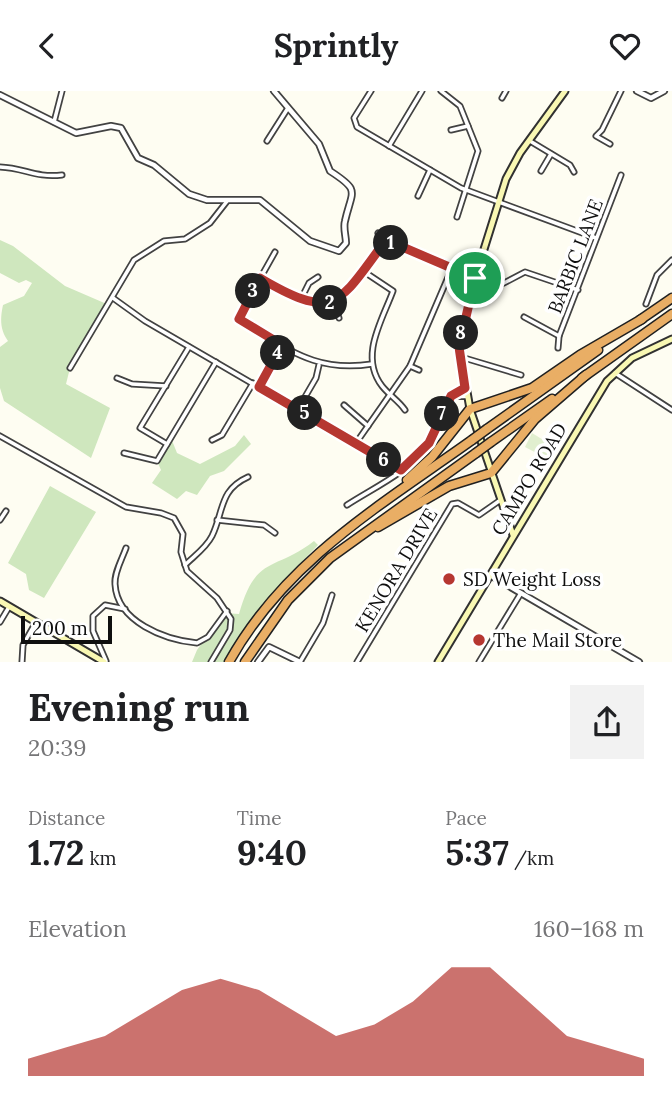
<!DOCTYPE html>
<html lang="en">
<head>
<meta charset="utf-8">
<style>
  :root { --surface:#fff; --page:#f2f2f2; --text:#202124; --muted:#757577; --accent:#b63731 }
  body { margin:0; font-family:Lora,serif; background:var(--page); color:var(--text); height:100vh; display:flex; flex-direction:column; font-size:26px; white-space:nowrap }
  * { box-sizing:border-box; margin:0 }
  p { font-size:23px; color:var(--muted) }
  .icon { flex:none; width:38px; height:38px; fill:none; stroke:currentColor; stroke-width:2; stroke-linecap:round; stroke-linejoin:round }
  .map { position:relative; height:571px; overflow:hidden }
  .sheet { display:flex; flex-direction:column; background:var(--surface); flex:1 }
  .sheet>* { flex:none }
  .scale { position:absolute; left:21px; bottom:18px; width:91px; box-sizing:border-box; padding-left:7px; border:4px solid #0f0f0f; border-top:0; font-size:19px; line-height:24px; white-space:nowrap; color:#0f0f0f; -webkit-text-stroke:5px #fff; paint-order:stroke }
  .pin { position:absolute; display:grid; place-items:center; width:60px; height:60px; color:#fff; margin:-30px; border:4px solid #fff; border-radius:50%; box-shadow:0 2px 7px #0007 }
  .km { position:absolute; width:35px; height:35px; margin:-18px; border-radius:50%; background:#222; color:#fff; font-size:19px; line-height:35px; text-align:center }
  .round { display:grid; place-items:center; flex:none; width:74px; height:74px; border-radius:0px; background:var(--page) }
  .head { display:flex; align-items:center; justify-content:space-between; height:119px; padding:0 28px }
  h1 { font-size:38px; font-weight:700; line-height:52px }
  .figures { display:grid; grid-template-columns:repeat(3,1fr); gap:10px; height:119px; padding:7px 28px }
  .figures div { display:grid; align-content:center }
  .figures b { font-size:35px; font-weight:700 }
  .figures small { font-size:19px; font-weight:400 }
  .figures p { font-size:19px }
  .chart { height:196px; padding:14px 28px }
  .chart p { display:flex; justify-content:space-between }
  .chart svg { width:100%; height:126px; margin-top:7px; fill:var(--accent); opacity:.7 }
  header { display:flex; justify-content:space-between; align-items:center; height:91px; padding:0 28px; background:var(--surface); font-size:32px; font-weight:700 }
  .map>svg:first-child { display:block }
  .green { fill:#cfe7be }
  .pitch { fill:#e1efcf }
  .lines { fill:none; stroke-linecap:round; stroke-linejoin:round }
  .minor-casing { stroke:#424242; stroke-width:7 }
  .tertiary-casing { stroke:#424242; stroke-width:8 }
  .secondary-casing { stroke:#313131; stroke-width:9 }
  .motorway-casing { stroke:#202020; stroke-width:11 }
  .minor { stroke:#fff; stroke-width:3.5 }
  .tertiary { stroke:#fff; stroke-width:4.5 }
  .secondary { stroke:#f9f8b3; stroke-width:5 }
  .motorway { stroke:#e9ae65; stroke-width:8 }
  .motorway-bridge-casing { stroke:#202020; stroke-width:11; stroke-linecap:butt }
  .motorway-bridge { stroke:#e9ae65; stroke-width:8 }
  .route-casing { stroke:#fff; stroke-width:14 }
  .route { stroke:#b63731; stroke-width:9 }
  .poi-dot { fill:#b63731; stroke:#fff; stroke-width:2.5 }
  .labels { text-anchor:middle; stroke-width:7; stroke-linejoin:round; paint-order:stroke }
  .street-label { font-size:19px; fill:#0f0f0f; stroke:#fff }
  .poi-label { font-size:19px; fill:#0f0f0f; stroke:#fff; text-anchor:start }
</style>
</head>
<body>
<header><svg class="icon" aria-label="back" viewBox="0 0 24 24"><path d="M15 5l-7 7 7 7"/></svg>Sprintly<svg class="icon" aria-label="heart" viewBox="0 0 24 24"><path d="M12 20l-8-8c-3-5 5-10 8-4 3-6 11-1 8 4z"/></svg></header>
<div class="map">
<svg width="672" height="571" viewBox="0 0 672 571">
  <rect width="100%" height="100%" fill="#fefdf2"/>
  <g class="green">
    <path d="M0 149 13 155 65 195 109 214 70 277 66 293 110 317 91 367 4 310 0 297V256L8 250C0 239 0 228 3 214L24 205 32 192 26 189 19 192 0 182Z"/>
    <path d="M244 344 251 353 224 380 210 385 197 404 186 400 177 408 152 392 161 379 157 370 171 347 177 362 200 373 235 355Z"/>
    <path d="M50 395 96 421 44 507 29 499 26 483 8 472Z"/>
    <path d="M314 450 318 454C282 491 251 527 224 571H192L197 559 224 522 239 523C256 463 274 481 314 450Z"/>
  </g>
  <path class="pitch" d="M532 342 553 355 546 367 525 356Z"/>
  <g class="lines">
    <g class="minor-casing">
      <g id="minor">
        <path d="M371 0 354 27 357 36 461 97 596 147"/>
        <path d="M441 0 460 15 478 60 457 126"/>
        <path d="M502 7 506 0"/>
        <path d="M54 31 62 0"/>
        <path d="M451 39 468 35"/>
        <path d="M267 50 288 17"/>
        <path d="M530 50 570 74 574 81"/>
        <path d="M610 53 596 45 602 39 621 0"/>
        <path d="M389 55 422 0"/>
        <path d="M0 76C25 77 35 87 62 84"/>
        <path d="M541 80 551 63"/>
        <path d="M418 105 430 79"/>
        <path d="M378 142 397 155 435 167 475 187"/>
        <path d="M275 161 239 225 242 232C289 258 316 282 372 273"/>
        <path d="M363 180 393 200C382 230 359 265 382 295 389 304 399 310 405 319"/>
        <path d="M260 187C337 232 339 213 386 149"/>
        <path d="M504 192 525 181 578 199"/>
        <path d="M113 207 145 230 401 379"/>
        <path d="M301 208 309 192 318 186"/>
        <path d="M333 211 339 227"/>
        <path d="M646 213 657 184 672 169"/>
        <path d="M524 226 559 245"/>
        <path d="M558 257 559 245 621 84"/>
        <path d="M461 266 521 284"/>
        <path d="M410 275 419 279"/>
        <path d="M70 277 134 169 164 150 185 148 210 132 228 109"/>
        <path d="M615 282 672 319"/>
        <path d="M117 287 132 293 166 295"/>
        <path d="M259 295 282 254"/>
        <path d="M344 314 368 335"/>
        <path d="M298 318 316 287 319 274"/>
        <path d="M0 345 126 416 161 422 174 427 183 443 181 461 187 480 217 507 231 528 230 539 211 571"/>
        <path d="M212 349 222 344 253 292"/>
        <path d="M356 352 410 275 452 177"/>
        <path d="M167 353 140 337 189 256"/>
        <path d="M124 362 157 370 216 271"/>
        <path d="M347 414C373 397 409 381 427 355 440 337 441 304 465 297"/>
        <path d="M0 429 6 420"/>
        <path d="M217 429 264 434 275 442"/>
        <path d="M126 457C122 468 114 482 115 493 117 531 165 549 197 552L208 546 227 520"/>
        <path d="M185 474C194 465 206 457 212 445 224 420 219 399 248 386"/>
        <path d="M0 531 9 516"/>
        <path d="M106 570 93 540V525L105 514 125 518"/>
        <path d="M22 571 23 554 36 531"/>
        <path d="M300 571 323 532 332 504"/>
        <path d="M357 571 452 413 458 412 479 424 499 410"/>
        <path d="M479 571 521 502"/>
      </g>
    </g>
    <g class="tertiary-casing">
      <g id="tertiary">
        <path d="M637 0 651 7 664 0"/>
        <path d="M0 4 76 42 111 35 121 37 138 67 154 74 189 103 207 109H260L310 150 339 160 346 152C346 145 343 137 345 130 352 99 361 100 330 80L319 53 274 0"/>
        <path d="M451 305H467"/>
        <path d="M490 484 639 571"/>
        <path d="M258 571 269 556 300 571"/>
      </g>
    </g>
    <g class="secondary-casing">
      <g id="secondary">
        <path d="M513 444 470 318 459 255 475 187 506 88 520 62 565 0"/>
        <path d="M0 510 104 571"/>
        <path d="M438 571 607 290 632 267 672 248"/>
      </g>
    </g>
    <g class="motorway-casing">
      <g id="motorway">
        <path d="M640 229 672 207"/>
        <path d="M582 287 672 223"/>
        <path d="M487 338 598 259"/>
        <path d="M491 351 552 308"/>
        <path d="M407 389 432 366 470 318 532 297 580 264 642 228"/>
        <path d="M378 436 449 395 491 382 535 328 586 284"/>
        <path d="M229 571C285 470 381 414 472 349"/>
        <path d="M245 571 288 509 330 467 476 362"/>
      </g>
    </g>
    <use href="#minor" class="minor"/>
    <use href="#tertiary" class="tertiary"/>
    <use href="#secondary" class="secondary"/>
    <use href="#motorway" class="motorway"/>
    <g class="motorway-bridge-casing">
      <g id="motorway-bridge">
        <path d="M472 349 487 338"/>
        <path d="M476 362 491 351"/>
      </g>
    </g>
    <use href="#motorway-bridge" class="motorway-bridge"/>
  </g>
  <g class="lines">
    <g class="route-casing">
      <path id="route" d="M386 149 475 187 459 256 465 297 451 305 429 352 401 379 259 296 282 254 239 228 260 187C336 232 339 212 386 149Z"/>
    </g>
    <use href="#route" class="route"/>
  </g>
  <g class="poi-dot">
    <circle cx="449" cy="488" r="7"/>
    <circle cx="479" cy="549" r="7"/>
  </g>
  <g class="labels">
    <g class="street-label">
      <text transform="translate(575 165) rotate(-69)" y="7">BARBIC LANE</text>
      <text transform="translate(529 388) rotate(-59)" y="7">CAMPO ROAD</text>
      <text transform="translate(396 479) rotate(-59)" y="7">KENORA DRIVE</text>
    </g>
    <g class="poi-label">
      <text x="463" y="495">SD Weight Loss</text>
      <text x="493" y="556">The Mail Store</text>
    </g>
  </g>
</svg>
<div class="scale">200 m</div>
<div class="pin" style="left:475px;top:187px;background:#1e9e55"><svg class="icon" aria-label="arrive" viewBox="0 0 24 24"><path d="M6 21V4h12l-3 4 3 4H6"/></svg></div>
<b class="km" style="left:391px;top:152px">1</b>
<b class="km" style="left:330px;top:212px">2</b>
<b class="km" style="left:253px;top:200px">3</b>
<b class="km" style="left:278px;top:262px">4</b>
<b class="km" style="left:305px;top:322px">5</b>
<b class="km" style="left:384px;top:369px">6</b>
<b class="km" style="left:442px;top:323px">7</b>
<b class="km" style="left:461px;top:242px">8</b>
</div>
<section class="sheet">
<div class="head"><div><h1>Evening run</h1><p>20:39</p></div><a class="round"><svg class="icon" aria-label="share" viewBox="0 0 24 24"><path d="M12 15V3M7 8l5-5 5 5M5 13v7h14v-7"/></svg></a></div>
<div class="figures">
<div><p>Distance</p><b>1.72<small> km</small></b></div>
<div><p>Time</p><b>9:40</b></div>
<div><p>Pace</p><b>5:37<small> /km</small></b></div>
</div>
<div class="chart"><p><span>Elevation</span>160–168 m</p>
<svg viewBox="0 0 160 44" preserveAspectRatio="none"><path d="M0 44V38L10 34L20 30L30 22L40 14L50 10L60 14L70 22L80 30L90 26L100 18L110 6L120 6L130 18L140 30L150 34L160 38V44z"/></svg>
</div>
</section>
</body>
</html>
